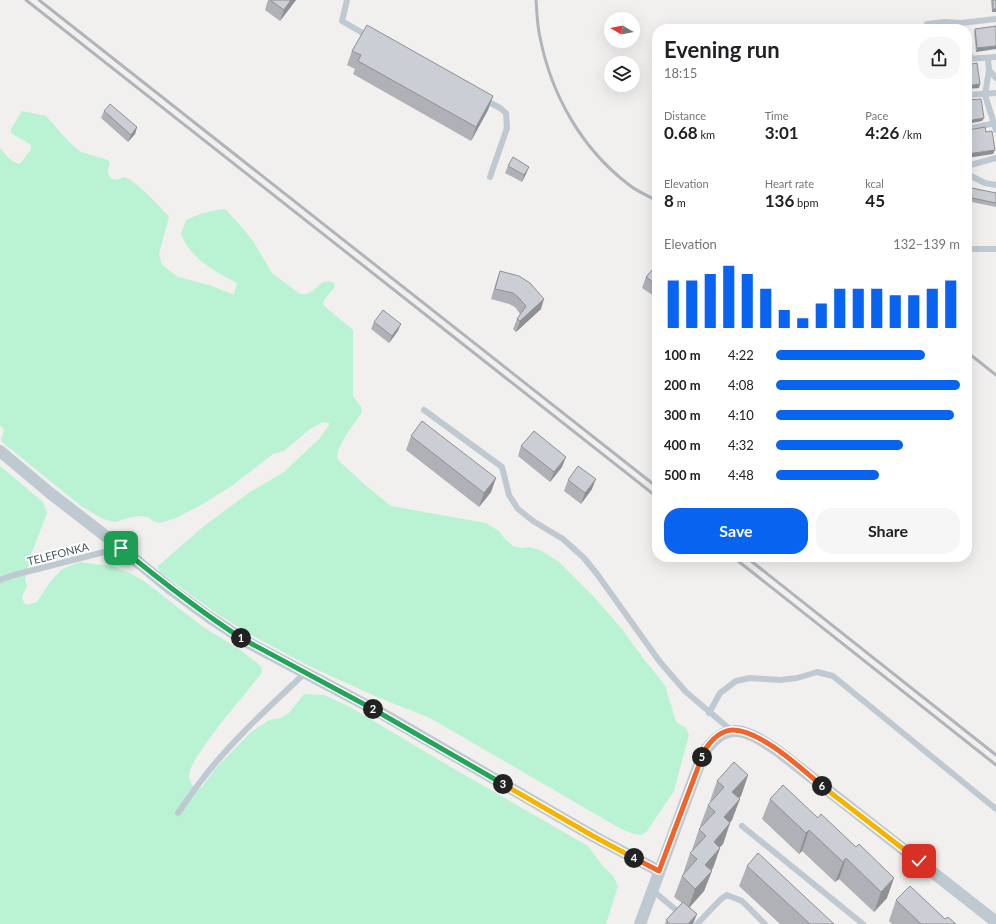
<!DOCTYPE html>
<html lang="en">
<head>
<meta charset="utf-8">
<style>
  :root { --surface:#fff; --page:#f6f6f6; --text:#202124; --muted:#757577; --accent:#0963f1 }
  body { margin:0; font-family:Lato,sans-serif; background:var(--page); color:var(--text); height:100vh; display:flex; flex-direction:column; font-size:15px; white-space:nowrap }
  * { box-sizing:border-box; margin:0 }
  p { font-size:13px; color:var(--muted) }
  .icon { flex:none; width:22px; height:22px; fill:none; stroke:currentColor; stroke-width:2; stroke-linecap:round; stroke-linejoin:round }
  .map { position:relative; flex:1; overflow:hidden }
  .details { position:absolute; left:652px; top:24px; width:320px; height:538px; display:flex; flex-direction:column; background:var(--surface); border-radius:16px; box-shadow:0 4px 16px #0002 }
  .details>* { flex:none }
  .needle { width:26px; rotate:279deg }
  .tools { position:absolute; left:604px; top:12px; display:grid; gap:8px }
  .tools a { display:grid; place-items:center; width:36px; height:36px; border-radius:50%; background:var(--surface); box-shadow:0 4px 16px #0002; font-size:20px }
  .pin { position:absolute; display:grid; place-items:center; width:34px; height:34px; color:#fff; margin:-17px; border-radius:8px; box-shadow:0 2px 6px #0006 }
  .km { position:absolute; width:20px; height:20px; margin:-10px; border-radius:50%; background:#222; color:#fff; font-size:11px; line-height:20px; text-align:center }
  .round { display:grid; place-items:center; flex:none; width:42px; height:42px; border-radius:16px; background:var(--page) }
  .overview { display:flex; align-items:center; justify-content:space-between; height:68px; padding:0 12px }
  h1 { font-size:22px; font-weight:700; line-height:30px }
  .figures { display:grid; grid-template-columns:repeat(3,1fr); gap:6px; height:68px; padding:4px 12px }
  .figures div { display:grid; align-content:center }
  .figures b { font-size:17px; font-weight:700 }
  .figures small { font-size:11px; font-weight:400 }
  .figures p { font-size:11px }
  .chart { height:112px; padding:8px 12px }
  .chart p { display:flex; justify-content:space-between }
  .chart svg { width:100%; height:72px; margin-top:4px; stroke:var(--accent); stroke-width:6 }
  .primary-button { display:flex; gap:8px; margin-top:auto; padding:8px 12px }
  .primary-button a { flex:1; height:46px; border-radius:16px; background:var(--accent); color:#fff; font-size:16px; font-weight:700; line-height:46px; text-align:center }
  .primary-button a+a { background:var(--page); color:var(--text) }
  ul { padding:0 12px; list-style:none; font-size:13px }
  li { display:grid; grid-template-columns:64px 48px 1fr; align-items:center; height:30px }
  li i { height:10px; border-radius:5px; background:var(--accent) }
  .map>svg:first-child { display:block }
  .green { fill:#baf3d3 }
  .lines { fill:none; stroke-linecap:round; stroke-linejoin:round }
  .service { stroke:#bec9d2; stroke-width:6 }
  .minor { stroke:#bec9d2; stroke-width:12 }
  .rail { stroke:#b1b4ba; stroke-width:3 }
  .wall { fill:#afb1b6 }
  .shaded-wall { fill:#8e9094 }
  .building { fill:#cbced4; stroke:#8e9094 }
  .split-1-casing { stroke:#fff; stroke-width:8 }
  .split-2-casing { stroke:#fff; stroke-width:8 }
  .split-3-casing { stroke:#fff; stroke-width:8 }
  .split-4-casing { stroke:#fff; stroke-width:8 }
  .split-5-casing { stroke:#fff; stroke-width:8 }
  .split-6-casing { stroke:#fff; stroke-width:8 }
  .split-7-casing { stroke:#fff; stroke-width:8 }
  .split-1 { stroke:#22a559; stroke-width:5 }
  .split-2 { stroke:#22a559; stroke-width:5 }
  .split-3 { stroke:#22a559; stroke-width:5 }
  .split-4 { stroke:#f5b400; stroke-width:5 }
  .split-5 { stroke:#f0652b; stroke-width:5 }
  .split-6 { stroke:#f0652b; stroke-width:5 }
  .split-7 { stroke:#f5b400; stroke-width:5 }
  .labels { text-anchor:middle; stroke-width:4; stroke-linejoin:round; paint-order:stroke }
  .street-label { font-size:11px; fill:#45515e; stroke:#fff }
</style>
</head>
<body>
<div class="map">
<svg width="996" height="924" viewBox="0 0 996 924">
  <rect width="100%" height="100%" fill="#f2efef"/>
  <g class="green">
    <path d="M22 111 46 116 69 142 81 152 108 160 110 164C107 171 107 174 112 179L117 180 124 177C138 182 157 204 168 215L169 217 159 254 162 265 178 277 209 285 232 294H234L237 283C214 271 191 259 181 234L186 220 203 213 223 209 226 210 240 225 253 241 272 273 300 294C317 297 318 275 334 283L335 287 324 300 323 305 353 330V396L361 407 362 412C356 422 333 449 338 460L364 484 391 506 486 523 499 531 504 538 513 546 521 548 530 547 542 551 559 562 594 597 622 629 643 658 665 685 676 722 686 728 689 735 674 791 647 831 642 835 634 834 621 829 430 718 377 697 309 666 251 635 213 611 161 573 158 569V566L204 526 250 492 284 472 319 439 329 425V423L323 422 310 429 284 451 273 454 233 485 203 504 176 518 160 523 153 521 148 517 142 516 132 517 115 522 103 519 81 506 2 442 1 439 4 430 0 425V148C6 155 11 162 20 164L31 149V145L11 133V129Z"/>
    <path d="M0 466 43 502 47 513 32 552 25 579 27 586 22 597 24 603 27 605 37 602 50 582 62 569 80 562 111 566 130 573 144 581 202 626 242 651 262 667 261 674C248 691 188 759 189 776 189 779 191 783 192 785L199 788 202 787 215 769 251 732 269 720 280 718 289 713 304 694 324 695 350 707 456 770 588 846 602 865 614 877 618 886 606 924H0Z"/>
  </g>
  <g class="lines">
    <g class="service">
      <path d="M347 0 342 21 368 36"/>
      <path d="M927 24 945 22 961 23 996 19"/>
      <path d="M967 49 971 58"/>
      <path d="M967 59 996 57"/>
      <path d="M988 59 989 70 985 95 996 130"/>
      <path d="M989 70 996 78"/>
      <path d="M967 95 996 93"/>
      <path d="M485 100 500 108 506 113 507 128 490 177"/>
      <path d="M967 129 996 123"/>
      <path d="M967 166 996 158"/>
      <path d="M967 174 985 183 996 185"/>
      <path d="M967 249H996"/>
      <path d="M424 410 502 467 509 495 518 509 533 521 563 539 584 558 597 574 660 662 686 692 731 730"/>
      <path d="M0 580 14 575 120 548"/>
      <path d="M709 713 720 693 736 681 750 678 780 680 797 678 817 672 833 676 996 809"/>
      <path d="M178 813C186 802 193 791 201 781 231 741 269 707 305 673"/>
      <path d="M742 826 863 924"/>
      <path d="M652 890 681 914"/>
      <path d="M697 924 721 899 727 895 742 901 765 924"/>
    </g>
    <g class="minor">
      <path d="M0 451 50 493 121 548 172 590 209 617 247 642 381 713 593 836 659 871"/>
      <path d="M640 924 703 754C727 717 748 731 778 751L996 922"/>
    </g>
    <g class="rail">
      <path d="M26 0 657 497"/>
      <path d="M39 0 657 487"/>
      <path d="M536 0C537 12 537 25 540 37 551 94 581 148 628 184 636 191 647 195 657 201"/>
      <path d="M967 352 996 375"/>
      <path d="M733 557 996 765"/>
      <path d="M746 557 996 755"/>
    </g>
  </g>
  <g class="wall">
    <path d="M268 0H296L280 21 265 10Z"/>
    <path d="M991 0H996V12H992Z"/>
    <path d="M996 26 976 52 974 32 975 29Z"/>
    <path d="M352 51 493 96 488 110 471 141 353 74 355 69 347 65Z"/>
    <path d="M104 111 137 127 135 134 128 142 101 118Z"/>
    <path d="M508 166 526 174 522 182 505 173Z"/>
    <path d="M967 187 996 193V207L967 201Z"/>
    <path d="M500 271 541 309 516 332 513 329 517 319 520 314 515 307 509 304 491 299 496 282Z"/>
    <path d="M657 274V298L642 288 646 277Z"/>
    <path d="M374 322 398 331 389 343 371 329Z"/>
    <path d="M411 436 496 478 491 492 479 507 406 450Z"/>
    <path d="M521 446 562 467 550 482 518 456Z"/>
    <path d="M568 480 592 489 581 504 564 491Z"/>
    <path d="M748 775 741 796 738 798 732 820 730 823 723 844 720 847 713 868 711 870 704 891 689 908 693 924H665L666 920 682 903 674 897 682 876 684 874H683L690 853 693 851 692 850 699 829 701 827 700 826 708 805 711 802 710 801 717 781Z"/>
    <path d="M770 799 818 818 887 898 874 912 839 879 835 882 802 851 799 854 762 819Z"/>
    <path d="M747 866 834 924H780L739 886Z"/>
    <path d="M896 900 945 919 956 924H892L889 921Z"/>
  </g>
  <g class="shaded-wall">
    <path d="M291 0H296L280 21 284 10Z"/>
    <path d="M993 9H996V12H992Z"/>
    <path d="M996 46V49L976 52 977 48Z"/>
    <path d="M980 84 979 88 967 89V86Z"/>
    <path d="M493 96 488 110 471 141 476 127Z"/>
    <path d="M984 118 982 121 967 124V121Z"/>
    <path d="M137 127 135 134 128 142 131 135Z"/>
    <path d="M995 150 993 154 967 158V154Z"/>
    <path d="M529 167 526 174 522 182 524 175Z"/>
    <path d="M544 299 541 309 516 332 520 321Z"/>
    <path d="M401 324 398 331 389 343 392 336Z"/>
    <path d="M566 457 562 467 550 482 554 472Z"/>
    <path d="M496 478 491 492 479 507 484 493Z"/>
    <path d="M596 479 592 489 581 504 585 493Z"/>
    <path d="M748 775 741 796 725 813 732 792Z"/>
    <path d="M740 799 732 820 716 837 724 817Z"/>
    <path d="M730 823 723 844 706 862 714 842Z"/>
    <path d="M809 830 802 851 799 854 806 833Z"/>
    <path d="M720 848 713 868 697 885 705 865Z"/>
    <path d="M846 858 839 879 835 882 843 862Z"/>
    <path d="M712 871 704 891 688 909 695 889Z"/>
    <path d="M894 878 887 898 874 912 881 892Z"/>
    <path d="M697 914 693 924H688Z"/>
  </g>
  <g class="building">
    <path d="M270 0H291L284 10Z"/>
    <rect x="993" y="0" width="3" height="9"/>
    <path d="M367 25 493 96 476 127 358 61 361 55 352 51Z"/>
    <path d="M996 26V46L977 48 975 29Z"/>
    <path d="M977 63 980 84 967 86V65Z"/>
    <path d="M981 99 984 118 967 121V100Z"/>
    <path d="M110 104 137 127 131 135 104 111Z"/>
    <path d="M985 127 986 132 992 131 995 150 967 154V129L969 130Z"/>
    <path d="M513 157 529 167 524 175 508 166Z"/>
    <path d="M967 187 996 193V203L967 197Z"/>
    <path d="M652 270 657 274V285L646 277Z"/>
    <path d="M500 271 519 276 530 283 544 299 520 321 517 319 526 306 518 297 513 293 495 289Z"/>
    <path d="M383 310 401 324 392 336 374 322Z"/>
    <path d="M422 421 496 478 484 493 411 436Z"/>
    <path d="M534 431 566 457 554 472 521 446Z"/>
    <path d="M578 466 596 479 585 493 568 480Z"/>
    <path d="M734 762 748 775 732 792 740 799 724 817 730 823 714 842 720 848 705 865 712 871 695 889 682 876 697 859 690 853 706 836 699 829 715 812 708 805 724 787 717 781Z"/>
    <path d="M783 785 818 818 821 814 856 847 859 844 894 878 881 892 846 858 843 862 809 830 806 833 770 799Z"/>
    <path d="M758 853 834 924H810L747 866Z"/>
    <path d="M910 886 945 919 948 917 956 924H921L896 900Z"/>
    <path d="M683 902 697 914 688 924H670L666 920Z"/>
  </g>
  <g class="lines">
    <g class="split-1-casing">
      <path id="split-1" d="M121 548C160 580 198 610 241 638"/>
    </g>
    <g class="split-2-casing">
      <path id="split-2" d="M241 638 373 709"/>
    </g>
    <g class="split-3-casing">
      <path id="split-3" d="M373 709 503 784"/>
    </g>
    <g class="split-4-casing">
      <path id="split-4" d="M503 784 593 836 634 858"/>
    </g>
    <g class="split-5-casing">
      <path id="split-5" d="M634 858 659 871 702 757"/>
    </g>
    <g class="split-6-casing">
      <path id="split-6" d="M702 757C706 745 718 731 732 730 759 729 802 769 822 786"/>
    </g>
    <g class="split-7-casing">
      <path id="split-7" d="M822 786 919 861"/>
    </g>
    <use href="#split-1" class="split-1"/>
    <use href="#split-2" class="split-2"/>
    <use href="#split-3" class="split-3"/>
    <use href="#split-4" class="split-4"/>
    <use href="#split-5" class="split-5"/>
    <use href="#split-6" class="split-6"/>
    <use href="#split-7" class="split-7"/>
  </g>
  <g class="labels">
    <g class="street-label">
      <text transform="translate(58 554) rotate(-14)" y="4">TELEFONKA</text>
    </g>
  </g>
</svg>
<div class="tools">
<a><svg class="needle" viewBox="-14 -14 28 28"><path d="M0-13l5 13h-10z" fill="#e53935"/><path d="M0 13l5-13h-10z" fill="#757577"/></svg></a>
<a><svg class="icon" aria-label="layers" viewBox="0 0 24 24"><path d="M12 4l9 5-9 5-9-5zM3 14l9 5 9-5"/></svg></a>
</div>
<div class="pin" style="left:121px;top:548px;background:#1e9e55"><svg class="icon" aria-label="arrive" viewBox="0 0 24 24"><path d="M6 21V4h12l-3 4 3 4H6"/></svg></div>
<div class="pin" style="left:919px;top:861px;background:#d93025"><svg class="icon" aria-label="check" viewBox="0 0 24 24"><path d="M5 12l5 5 9-10"/></svg></div>
<b class="km" style="left:241px;top:638px">1</b>
<b class="km" style="left:373px;top:709px">2</b>
<b class="km" style="left:503px;top:784px">3</b>
<b class="km" style="left:634px;top:858px">4</b>
<b class="km" style="left:702px;top:757px">5</b>
<b class="km" style="left:822px;top:786px">6</b>
<section class="details">
<div class="overview"><div><h1>Evening run</h1><p>18:15</p></div><a class="round"><svg class="icon" aria-label="share" viewBox="0 0 24 24"><path d="M12 15V3M7 8l5-5 5 5M5 13v7h14v-7"/></svg></a></div>
<div class="figures">
<div><p>Distance</p><b>0.68<small> km</small></b></div>
<div><p>Time</p><b>3:01</b></div>
<div><p>Pace</p><b>4:26<small> /km</small></b></div>
</div>
<div class="figures">
<div><p>Elevation</p><b>8<small> m</small></b></div>
<div><p>Heart rate</p><b>136<small> bpm</small></b></div>
<div><p>kcal</p><b>45</b></div>
</div>
<div class="chart"><p><span>Elevation</span>132–139 m</p>
<svg viewBox="0 0 160 44" preserveAspectRatio="none"><path d="M5 44V15M15 44V15M25 44V11M35 44V6M45 44V11M55 44V20M65 44V33M75 44V38M85 44V29M95 44V20M105 44V20M115 44V20M125 44V24M135 44V24M145 44V20M155 44V15"/></svg>
</div>
<ul>
<li><b>100 m</b>4:22<i style="width:81%"></i></li>
<li><b>200 m</b>4:08<i style="width:100%"></i></li>
<li><b>300 m</b>4:10<i style="width:97%"></i></li>
<li><b>400 m</b>4:32<i style="width:69%"></i></li>
<li><b>500 m</b>4:48<i style="width:56%"></i></li>
</ul>
<div class="primary-button"><a>Save</a><a>Share</a></div>
</section>
</div>
</body>
</html>
